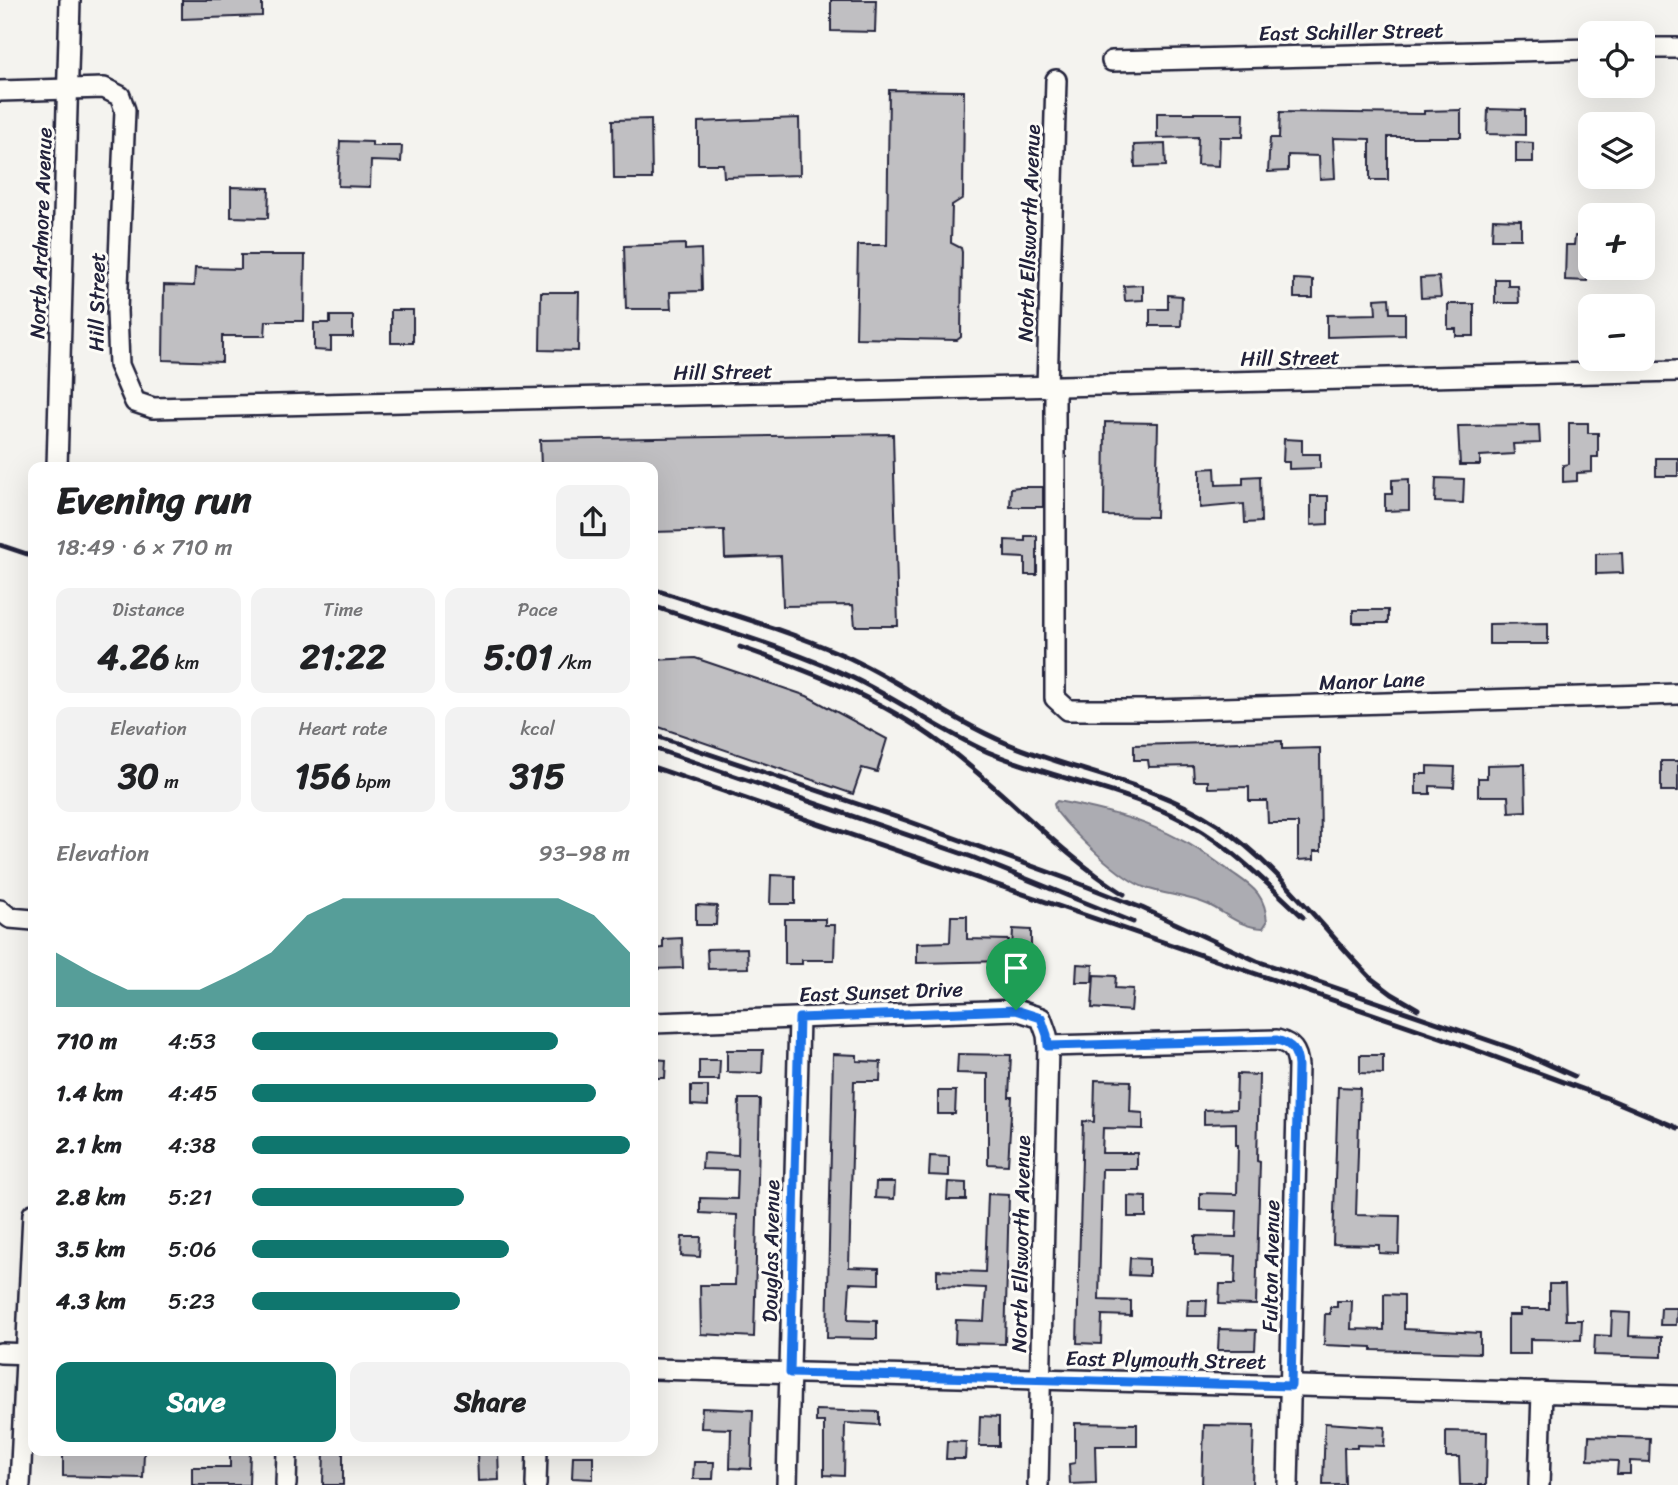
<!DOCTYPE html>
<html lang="en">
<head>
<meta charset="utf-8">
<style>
  :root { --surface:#fff; --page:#f2f2f2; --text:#202124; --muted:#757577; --accent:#0f766e }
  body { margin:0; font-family:Sriracha,sans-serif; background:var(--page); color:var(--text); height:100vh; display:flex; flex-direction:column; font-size:26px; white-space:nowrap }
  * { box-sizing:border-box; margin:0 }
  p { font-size:23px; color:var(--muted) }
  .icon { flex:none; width:38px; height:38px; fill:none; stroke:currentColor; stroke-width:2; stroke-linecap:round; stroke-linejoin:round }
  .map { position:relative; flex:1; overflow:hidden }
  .sheet { position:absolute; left:28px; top:462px; width:630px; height:994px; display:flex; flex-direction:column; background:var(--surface); border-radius:14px; box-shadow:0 7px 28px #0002 }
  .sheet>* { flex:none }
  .fabs { position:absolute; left:1578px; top:21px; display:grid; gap:14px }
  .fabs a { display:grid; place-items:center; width:77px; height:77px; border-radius:14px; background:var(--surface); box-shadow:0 7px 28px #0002; font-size:35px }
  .pin { position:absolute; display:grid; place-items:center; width:60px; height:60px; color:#fff; margin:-72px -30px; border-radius:50% 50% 50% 0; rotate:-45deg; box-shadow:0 0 7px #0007 }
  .pin .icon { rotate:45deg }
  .round { display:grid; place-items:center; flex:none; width:74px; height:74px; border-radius:14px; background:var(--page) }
  .headline { display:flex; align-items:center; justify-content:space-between; height:119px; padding:0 28px }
  h1 { font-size:38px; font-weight:700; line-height:52px }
  .figures { display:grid; grid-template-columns:repeat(3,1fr); gap:10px; height:119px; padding:7px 28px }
  .figures div { display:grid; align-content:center; border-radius:14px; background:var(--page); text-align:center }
  .figures b { font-size:35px; font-weight:700 }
  .figures small { font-size:19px; font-weight:400 }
  .figures p { font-size:19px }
  .chart { height:196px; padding:14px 28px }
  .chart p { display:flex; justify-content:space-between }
  .chart svg { width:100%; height:126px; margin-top:7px; fill:var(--accent); opacity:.7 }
  .button { display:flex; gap:14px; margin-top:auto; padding:14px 28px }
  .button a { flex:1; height:80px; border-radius:14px; background:var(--accent); color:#fff; font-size:28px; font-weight:700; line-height:80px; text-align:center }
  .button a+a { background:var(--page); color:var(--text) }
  ul { padding:0 28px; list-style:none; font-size:23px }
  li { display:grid; grid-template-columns:112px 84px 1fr; align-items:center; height:52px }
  li i { height:18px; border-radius:9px; background:var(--accent) }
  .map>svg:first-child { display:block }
  .water { fill:#acacb2; stroke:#757582; stroke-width:2 }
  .building { fill:#c0bfc2; stroke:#22223b; stroke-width:2 }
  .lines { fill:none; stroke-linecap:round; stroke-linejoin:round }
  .minor-casing { stroke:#22223b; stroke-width:24 }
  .minor { stroke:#fdfcf7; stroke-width:19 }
  .rail { stroke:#22223b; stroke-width:5 }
  .route-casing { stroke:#fff; stroke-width:14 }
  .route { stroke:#1a73e8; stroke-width:9 }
  .labels { text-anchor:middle; stroke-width:6; stroke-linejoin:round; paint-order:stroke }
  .street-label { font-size:21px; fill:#22223b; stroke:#fdfcf7 }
</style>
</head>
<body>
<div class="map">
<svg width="1678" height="1485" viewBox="0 0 1678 1485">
  <rect width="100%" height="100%" fill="#f4f3ef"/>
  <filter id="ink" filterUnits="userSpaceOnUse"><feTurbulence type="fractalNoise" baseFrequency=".0143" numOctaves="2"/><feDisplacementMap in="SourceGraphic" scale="14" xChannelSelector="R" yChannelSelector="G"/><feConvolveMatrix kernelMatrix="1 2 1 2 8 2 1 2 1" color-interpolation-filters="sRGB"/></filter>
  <g filter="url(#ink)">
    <path class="water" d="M1057 801C1122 813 1173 828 1227 869 1250 886 1265 891 1267 922L1263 928C1242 928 1227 914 1209 905 1189 896 1167 895 1146 888 1120 879 1073 833 1056 811L1054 804Z"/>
    <g class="building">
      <path d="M182 0H262V16L182 19Z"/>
      <path d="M831 0H876L875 32 831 31Z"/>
      <path d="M889 90 964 91 963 198 952 205 951 243 961 248 962 252 961 337 957 340 856 338 858 245H887Z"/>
      <path d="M1488 109 1525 110V135L1487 134Z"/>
      <path d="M1461 110V137H1388V180H1370V139L1333 138 1335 178 1320 179 1319 156 1288 155V171L1268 172 1270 138H1279L1280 112 1424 114V111Z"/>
      <path d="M1157 113H1244L1243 137H1220L1219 166 1197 165 1198 137 1157 138Z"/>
      <path d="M799 118 800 175 724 177 723 164H698V122Z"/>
      <path d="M651 119 652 179H614L613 120Z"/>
      <path d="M340 141 372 142V146H402L401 162 371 161 370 187 338 186Z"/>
      <path d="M1516 142 1533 143V162H1516Z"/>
      <path d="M1165 144 1166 166 1135 167 1134 145Z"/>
      <path d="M231 187 269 188 268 218 231 217Z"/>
      <path d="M1493 219 1521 220V239H1492Z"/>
      <path d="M1575 236H1588L1587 281 1565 280 1566 245H1574Z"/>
      <path d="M685 244V250L701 249 702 291 670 292 671 309H626L624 246Z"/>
      <path d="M241 255H305L304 321H266L265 336H222V362L163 360 164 285 194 286 195 268 241 269Z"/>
      <path d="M1439 277 1441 297 1421 298 1420 278Z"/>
      <path d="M1294 279 1313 280V298H1294Z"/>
      <path d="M1495 279H1508V286H1518L1519 303H1495Z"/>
      <path d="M1143 285V300L1125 301 1124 286Z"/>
      <path d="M541 292H579L578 351 540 350Z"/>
      <path d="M1168 295 1182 296 1181 326H1150V309H1168Z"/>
      <path d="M1389 298 1390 313H1405V335L1327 337V315L1376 314 1375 299Z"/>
      <path d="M1448 304H1474V336H1456V329H1448Z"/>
      <rect x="391" y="310" width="22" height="33"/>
      <path d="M330 316H353V337H331V351L314 350V323H330Z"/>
      <path d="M1105 422 1158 423 1156 517 1104 516Z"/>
      <path d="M1569 423H1588V433H1598V457H1592V472L1577 473V481L1563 482V465L1569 464Z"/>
      <path d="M1539 425 1540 443 1513 444 1514 454 1480 456V465H1460L1458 426Z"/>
      <path d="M893 434 898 626H855L853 605 783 606 781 556 725 558 724 530 653 532V467H541L540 440Z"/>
      <path d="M1284 439 1302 440V454H1320V468L1289 469V462H1283Z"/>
      <rect x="1656" y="458" width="22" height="18"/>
      <path d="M1215 468 1216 485 1243 484V477L1260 476 1261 522 1245 523 1244 504 1200 508V469Z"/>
      <path d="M1436 478 1464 479 1463 503 1435 502Z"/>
      <path d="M1409 479V510L1385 511V494H1392V480Z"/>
      <path d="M1019 487H1043V507H1010L1011 488Z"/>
      <path d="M1311 496H1328V524L1311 525Z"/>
      <path d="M1025 536H1037V575H1025V558L1005 557V540L1025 541Z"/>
      <path d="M1622 553 1623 573 1596 574V554Z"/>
      <rect x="1353" y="610" width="35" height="13"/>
      <path d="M1548 623V644H1489V624Z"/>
      <path d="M695 658 807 696 887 739 877 772 862 768 853 794 653 725V660Z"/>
      <path d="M1282 741V749L1320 748 1321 851H1314V859L1298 860V823H1268L1267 801H1249V787L1208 788V781H1194L1193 766 1149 767 1148 760H1134V745Z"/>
      <rect x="1661" y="761" width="17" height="30"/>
      <path d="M1525 764 1526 811 1509 812 1508 796H1478V778H1487V765Z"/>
      <path d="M1427 766 1455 767 1454 787 1430 786V794H1416V774H1427Z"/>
      <path d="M771 875 795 876V904H770Z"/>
      <path d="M696 905 717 906 716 925H696Z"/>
      <path d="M951 916H967V939L1009 940 1008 961 917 963V943L950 942Z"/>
      <path d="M785 919H825V925H835L834 960H802V964H785Z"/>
      <path d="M1013 929 1031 930V951L1012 950Z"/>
      <path d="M682 938 683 968 653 969V949L663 948V939Z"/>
      <path d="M747 948 748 968 708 969 707 949Z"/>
      <path d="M1077 964 1093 965 1092 982H1076Z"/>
      <path d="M1094 975 1116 976 1115 988 1133 989 1131 1011 1092 1008Z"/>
      <path d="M727 1050H763L762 1073 727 1072Z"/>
      <path d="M833 1054 857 1055V1061L881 1062 880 1081H854L849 1267 879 1268V1284L850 1283 848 1316V1320L877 1321V1339L827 1338Z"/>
      <path d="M958 1054 1011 1055 1009 1097H1012L1008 1165 988 1164V1074L957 1073Z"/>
      <path d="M1360 1055H1383V1074L1360 1073Z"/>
      <path d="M653 1059 666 1060 665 1078H653Z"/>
      <path d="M699 1060H720L719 1080H699Z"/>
      <path d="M1237 1074 1259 1075 1257 1161 1260 1162 1256 1305 1219 1304 1220 1284H1235L1236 1256 1195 1255V1236L1236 1237 1237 1211 1200 1210V1193L1237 1194 1238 1145H1236V1123L1204 1124V1110L1236 1109Z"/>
      <path d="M1095 1080 1131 1081 1130 1112 1143 1113V1129L1103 1128 1102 1153H1137V1169H1102L1099 1300 1131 1301V1316L1102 1315 1101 1344 1077 1343 1083 1121 1094 1122Z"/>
      <path d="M691 1086H708V1106L691 1105Z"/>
      <path d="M1338 1087 1360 1088 1356 1215 1400 1216 1399 1254 1379 1253V1245L1333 1244Z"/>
      <path d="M938 1091H956L955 1114H938Z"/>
      <path d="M739 1099H760L754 1337 701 1334 700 1285H735L737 1215 700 1213V1198L737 1199 738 1170 702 1169 703 1153 738 1155Z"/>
      <path d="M930 1156 949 1157V1176L929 1175Z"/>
      <path d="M876 1182H895L894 1199 875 1198Z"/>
      <path d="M948 1182 966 1183V1200H947Z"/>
      <path d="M988 1194 1009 1195 1005 1344 955 1343 956 1320 984 1321 986 1288 937 1286V1270L985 1272Z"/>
      <path d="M1128 1196 1146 1197V1217H1128Z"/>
      <path d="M682 1237H701L700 1257 681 1256Z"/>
      <path d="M1130 1258 1149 1259V1276L1129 1275Z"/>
      <path d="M1549 1284H1565L1566 1320H1582L1581 1340 1530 1339V1354H1508V1315H1520V1309H1549Z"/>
      <path d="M1384 1294 1404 1295V1329L1480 1333V1353L1372 1350V1347L1324 1345 1325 1314H1330V1307H1337V1301H1352L1351 1329 1384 1330Z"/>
      <path d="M1188 1300H1207L1206 1316H1187Z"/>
      <path d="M1661 1308H1677L1676 1325H1660Z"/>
      <path d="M1612 1312 1630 1313 1629 1336 1662 1337V1357L1594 1355 1595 1335 1611 1336Z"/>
      <path d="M1219 1329 1256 1330 1255 1350H1218Z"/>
      <path d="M702 1408 753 1410 751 1469 730 1468 731 1429 701 1428Z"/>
      <path d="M816 1410 879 1412V1425L845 1423 844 1476 824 1475V1422H816Z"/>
      <path d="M980 1416 999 1417V1446H979Z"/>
      <path d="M1075 1423 1137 1424V1446H1095L1096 1483 1070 1484 1069 1464 1075 1463Z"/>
      <path d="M1325 1423 1385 1427 1384 1446 1357 1445V1448H1344L1345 1485H1323Z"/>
      <path d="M1204 1425 1254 1426 1252 1485H1202Z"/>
      <path d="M1446 1431 1487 1432 1486 1485H1460L1459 1457H1446Z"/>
      <path d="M1589 1436 1650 1438 1649 1462 1630 1461V1474H1617L1618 1461 1588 1460Z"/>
      <path d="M947 1441 966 1442 965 1459H946Z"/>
      <path d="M63 1451H144L143 1478 63 1476Z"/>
      <path d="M230 1451H250L249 1485H192V1467H230Z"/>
      <path d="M324 1451H343V1485H323Z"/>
      <path d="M477 1451H498L499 1480 478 1481Z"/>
      <path d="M573 1456H593V1479L572 1478Z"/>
      <path d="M694 1462H714L713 1479H693Z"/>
    </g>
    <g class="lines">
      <g class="minor-casing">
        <g id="minor">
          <path d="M1643 48H1678"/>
          <path d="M1112 61 1591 49"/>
          <path d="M0 91 104 88 120 96 125 110 117 311 119 365 135 402 153 408 1678 371"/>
          <path d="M1047 387 1056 80"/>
          <path d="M1055 387V698L1068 710H1156L1678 694"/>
          <path d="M57 467 70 0"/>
          <path d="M0 910 10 918 33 920"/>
          <path d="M653 1023 1016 1010 1041 1018 1047 1035 1048 1046 1038 1485"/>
          <path d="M1048 1046 1277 1040C1292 1044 1297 1051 1298 1066L1288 1485"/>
          <path d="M0 1353 33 1354"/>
          <path d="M653 1369 1678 1396"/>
          <path d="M20 1485 33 1214"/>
          <path d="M286 1485 287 1451"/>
          <path d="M536 1485 537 1451"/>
          <path d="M787 1485 799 1018"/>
          <path d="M1539 1485 1542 1392"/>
        </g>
      </g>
      <use href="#minor" class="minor"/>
      <g class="rail">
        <path d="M0 545 33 556"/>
        <path d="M653 589C716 610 782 628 843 655 900 680 949 719 1006 743 1075 772 1155 783 1218 825 1279 866 1321 927 1372 979L1392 994 1418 1009"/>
        <path d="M653 606C719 629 789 648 853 678 899 700 941 731 988 752 1048 777 1114 787 1174 816 1225 840 1262 879 1303 917"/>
        <path d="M740 647C812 672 880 698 942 744 1005 791 1057 852 1124 894"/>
        <path d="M653 735 908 821 1065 878 1142 908 1257 961 1514 1049 1574 1076"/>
        <path d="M653 748 972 857 1133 922"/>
        <path d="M653 767 1443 1038 1607 1098 1678 1128"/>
      </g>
    </g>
  </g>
  <g class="lines" filter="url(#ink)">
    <g class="route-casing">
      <path id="route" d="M1016 1010 1041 1018 1047 1035 1048 1046 1277 1040C1292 1044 1297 1051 1298 1066L1291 1386 790 1373 799 1018Z"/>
    </g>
    <use href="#route" class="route"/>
  </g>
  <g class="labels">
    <g class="street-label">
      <text transform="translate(1351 32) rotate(-1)" y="7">East Schiller Street</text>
      <text transform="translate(41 233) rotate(-88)" y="7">North Ardmore Avenue</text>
      <text transform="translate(1029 233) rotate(-88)" y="7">North Ellsworth Avenue</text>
      <text transform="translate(97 302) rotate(-89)" y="7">Hill Street</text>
      <text transform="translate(1290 358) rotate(-1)" y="7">Hill Street</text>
      <text transform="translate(723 372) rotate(-1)" y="7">Hill Street</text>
      <text transform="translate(1372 681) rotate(-2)" y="7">Manor Lane</text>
      <text transform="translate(881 992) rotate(-2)" y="7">East Sunset Drive</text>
      <text transform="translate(1021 1244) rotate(-89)" y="7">North Ellsworth Avenue</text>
      <text transform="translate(771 1251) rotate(-89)" y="7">Douglas Avenue</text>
      <text transform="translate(1271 1266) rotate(-89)" y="7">Fulton Avenue</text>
      <text transform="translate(1166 1360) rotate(1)" y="7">East Plymouth Street</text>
    </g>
  </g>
</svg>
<div class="fabs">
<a><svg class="icon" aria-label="locate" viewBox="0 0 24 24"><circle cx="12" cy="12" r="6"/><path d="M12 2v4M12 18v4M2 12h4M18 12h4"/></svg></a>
<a><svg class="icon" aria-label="layers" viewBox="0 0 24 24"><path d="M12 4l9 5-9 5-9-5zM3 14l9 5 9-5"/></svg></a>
<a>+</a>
<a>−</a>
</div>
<div class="pin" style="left:1016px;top:1010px;background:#1e9e55"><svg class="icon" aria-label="arrive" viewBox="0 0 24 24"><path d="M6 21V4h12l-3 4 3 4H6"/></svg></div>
<section class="sheet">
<div class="headline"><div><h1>Evening run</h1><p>18:49 · 6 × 710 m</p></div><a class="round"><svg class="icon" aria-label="share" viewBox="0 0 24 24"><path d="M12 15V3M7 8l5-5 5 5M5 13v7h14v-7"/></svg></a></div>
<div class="figures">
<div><p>Distance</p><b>4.26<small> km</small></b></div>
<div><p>Time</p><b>21:22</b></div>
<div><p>Pace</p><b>5:01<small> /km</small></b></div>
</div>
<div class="figures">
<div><p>Elevation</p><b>30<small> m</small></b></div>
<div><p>Heart rate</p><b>156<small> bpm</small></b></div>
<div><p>kcal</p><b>315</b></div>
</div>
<div class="chart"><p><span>Elevation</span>93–98 m</p>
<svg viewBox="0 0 160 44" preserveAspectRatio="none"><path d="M0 44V25L10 32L20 38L30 38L40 38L50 32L60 25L70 12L80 6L90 6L100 6L110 6L120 6L130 6L140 6L150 12L160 25V44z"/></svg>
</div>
<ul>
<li><b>710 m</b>4:53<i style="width:81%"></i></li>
<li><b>1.4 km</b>4:45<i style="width:91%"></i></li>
<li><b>2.1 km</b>4:38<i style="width:100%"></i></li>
<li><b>2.8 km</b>5:21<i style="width:56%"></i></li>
<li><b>3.5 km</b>5:06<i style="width:68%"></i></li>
<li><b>4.3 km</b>5:23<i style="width:55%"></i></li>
</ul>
<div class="button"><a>Save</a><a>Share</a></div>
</section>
</div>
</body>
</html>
